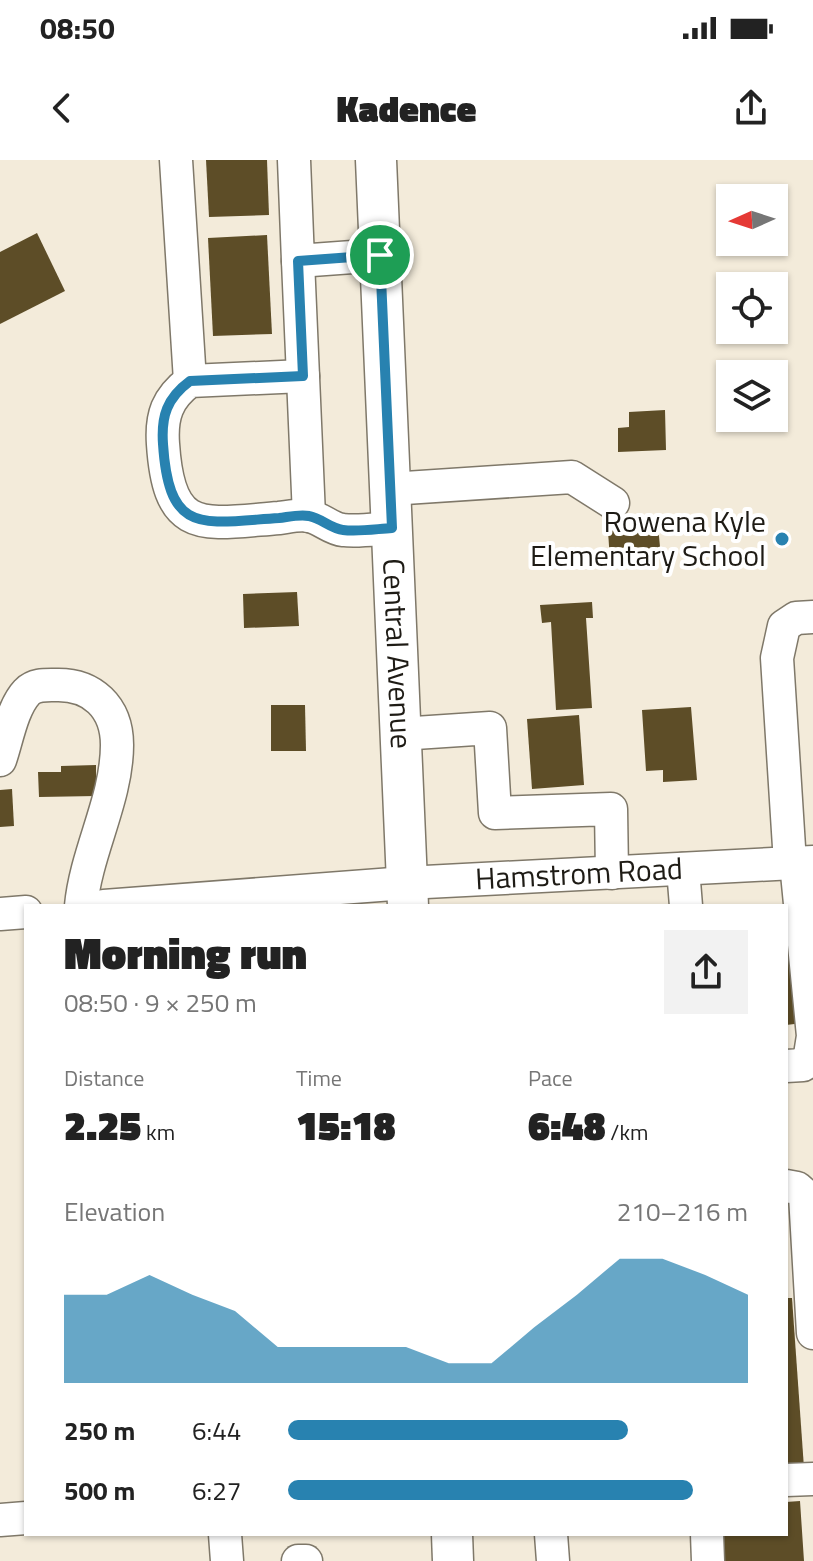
<!DOCTYPE html>
<html lang="en">
<head>
<meta charset="utf-8">
<style>
  :root { --surface:#fff; --page:#f2f2f2; --text:#222; --muted:#767676; --accent:#2882b0 }
  body { margin:0; font-family:"Titillium Web",sans-serif; background:var(--page); color:var(--text); height:100vh; display:flex; flex-direction:column; font-size:30px; white-space:nowrap }
  * { box-sizing:border-box; margin:0 }
  p { font-size:26px; color:var(--muted) }
  .icon { flex:none; width:44px; height:44px; fill:none; stroke:currentColor; stroke-width:2; stroke-linecap:round; stroke-linejoin:round }
  .map { position:relative; flex:1; overflow:hidden }
  .panel { position:absolute; left:24px; top:744px; width:764px; height:632px; display:flex; flex-direction:column; background:var(--surface); border-radius:0px; box-shadow:0 2px 6px #0004 }
  .panel>* { flex:none }
  .needle { width:52px; rotate:267deg }
  .fabs { position:absolute; left:716px; top:24px; display:grid; gap:16px }
  .fabs a { display:grid; place-items:center; width:72px; height:72px; border-radius:0px; background:var(--surface); box-shadow:0 2px 6px #0004; font-size:40px }
  .pin { position:absolute; display:grid; place-items:center; width:68px; height:68px; color:#fff; margin:-34px; border:4px solid #fff; border-radius:50%; box-shadow:0 2px 8px #0007 }
  .round { display:grid; place-items:center; flex:none; width:84px; height:84px; border-radius:0px; background:var(--page) }
  .summary { display:flex; align-items:center; justify-content:space-between; height:136px; padding:0 40px }
  h1 { font-size:44px; font-weight:800; line-height:60px }
  .figures { display:grid; grid-template-columns:repeat(3,1fr); gap:12px; height:136px; padding:8px 40px }
  .figures div { display:grid; align-content:center }
  .figures b { font-size:40px; font-weight:800 }
  .figures small { font-size:22px; font-weight:400 }
  .figures p { font-size:22px }
  .chart { height:224px; padding:16px 40px }
  .chart p { display:flex; justify-content:space-between }
  .chart svg { width:100%; height:144px; margin-top:8px; fill:var(--accent); opacity:.7 }
  ul { padding:0 40px; list-style:none; font-size:26px }
  li { display:grid; grid-template-columns:128px 96px 1fr; align-items:center; height:60px }
  li i { height:20px; border-radius:10px; background:var(--accent) }
  .status { display:flex; justify-content:space-between; align-items:center; height:56px; padding:0 40px; background:var(--surface); direction:ltr }
  .status svg { height:22px; fill:currentColor }
  header { display:flex; justify-content:space-between; align-items:center; height:104px; padding:0 40px; background:var(--surface); font-size:36px; font-weight:800 }
  .map>svg:first-child { display:block }
  .building { fill:#5d4d27 }
  .lines { fill:none; stroke-linecap:round; stroke-linejoin:round }
  .minor-casing { stroke:#7f7869; stroke-width:35 }
  .major-casing { stroke:#7f7869; stroke-width:43 }
  .minor { stroke:#fff; stroke-width:32 }
  .major { stroke:#fff; stroke-width:40 }
  .route-casing { stroke:#fff; stroke-width:16 }
  .route { stroke:#2882b0; stroke-width:10 }
  .poi-dot { fill:#2882b0; stroke:#fff; stroke-width:3 }
  .labels { text-anchor:middle; stroke-width:8; stroke-linejoin:round; paint-order:stroke }
  .poi-label { font-size:30px; fill:#1e1b15; stroke:#fff; text-anchor:end }
  .street-label { font-size:30px; fill:#1e1b15; stroke:#fff }
</style>
</head>
<body>
<div class="status"><b>08:50</b><svg viewBox="0 0 49 12"><path d="M0 12V9h3v3zM5 12V6h3v6zM10 12V3h3v9zM15 12V0h3v12zM26 1h20v11H26zM47 4h2v5h-2z"/></svg></div>
<header><svg class="icon" aria-label="back" viewBox="0 0 24 24"><path d="M15 5l-7 7 7 7"/></svg>Kadence<svg class="icon" aria-label="share" viewBox="0 0 24 24"><path d="M12 15V3M7 8l5-5 5 5M5 13v7h14v-7"/></svg></header>
<div class="map">
<svg width="813" height="1401" viewBox="0 0 813 1401">
  <rect width="100%" height="100%" fill="#f3ebda"/>
  <g class="building">
    <path d="M206 0H267L269 55 209 57Z"/>
    <path d="M37 73 65 131 0 164V92Z"/>
    <path d="M267 75 272 174 213 176 208 78Z"/>
    <path d="M665 250 666 290 618 292V268L629 267V252Z"/>
    <path d="M658 366 661 397 610 401 608 371Z"/>
    <path d="M297 432 299 466 244 468 243 434Z"/>
    <path d="M592 442 593 458H586L592 548 556 550 551 462 542 463 540 445Z"/>
    <path d="M271 545H305L306 591H271Z"/>
    <path d="M691 547 697 620 663 622V610L646 611 642 550Z"/>
    <path d="M579 555 584 625 532 629 527 559Z"/>
    <path d="M96 605V636L39 637 38 612H61V606Z"/>
    <path d="M12 629 14 666 0 667V630Z"/>
    <path d="M786 793H797L803 863 786 865Z"/>
    <path d="M786 1138H792L804 1308 786 1309Z"/>
    <path d="M800 1341 804 1401H724L722 1374H786V1342Z"/>
  </g>
  <g class="lines">
    <g class="minor-casing">
      <g id="minor">
        <path d="M176 0 190 221"/>
        <path d="M294 0 298 101 380 95"/>
        <path d="M298 101 309 356"/>
        <path d="M303 216 190 221C167 238 161 256 163 284 169 376 202 364 279 358 288 357 300 354 309 356 321 358 331 369 343 370 358 372 376 369 392 368"/>
        <path d="M390 329 572 317 613 343"/>
        <path d="M400 574 490 568 495 653 611 649 612 713"/>
        <path d="M0 600C7 580 12 548 27 532 35 524 46 525 56 525 92 524 117 547 117 585 117 639 86 692 81 746"/>
        <path d="M790 703 777 498 784 466 796 458 813 457"/>
        <path d="M683 709 686 746"/>
        <path id="s1" d="M104 746 406 723 813 702"/>
        <path d="M0 754 26 752"/>
        <path d="M786 906 803 905 810 895 813 876 796 703"/>
        <path d="M786 1026 797 1028 805 1035 813 1173"/>
        <path d="M786 1320 813 1319"/>
        <path d="M0 1360 26 1358"/>
        <path d="M225 1374 227 1401"/>
        <path d="M551 1374 553 1401"/>
        <path d="M707 1374 708 1401"/>
        <path d="M298 1401H306"/>
      </g>
    </g>
    <g class="major-casing">
      <g id="major">
        <path id="s2" d="M376 0 408 746"/>
        <path d="M452 1374 453 1401"/>
      </g>
    </g>
    <use href="#minor" class="minor"/>
    <use href="#major" class="major"/>
  </g>
  <g class="lines">
    <g class="route-casing">
      <path id="route" d="M380 95 392 368C376 369 358 372 343 370 331 369 321 358 309 356 300 354 288 357 279 358 202 363 169 376 163 284 161 256 167 238 190 221L303 216 298 101Z"/>
    </g>
    <use href="#route" class="route"/>
  </g>
  <circle class="poi-dot" cx="782" cy="379" r="8"/>
  <g class="labels">
    <g class="poi-label">
      <text x="766" y="372">Rowena Kyle<tspan x="766" dy="34">Elementary School</tspan></text>
    </g>
    <g class="street-label">
      <text dy="10" stroke="none"><textPath href="#s2" startOffset="494">Central Avenue</textPath></text>
      <text dy="10" stroke="none"><textPath href="#s1" startOffset="476">Hamstrom Road</textPath></text>
    </g>
  </g>
</svg>
<div class="fabs">
<a><svg class="needle" viewBox="-14 -14 28 28"><path d="M0-13l5 13h-10z" fill="#e53935"/><path d="M0 13l5-13h-10z" fill="#767676"/></svg></a>
<a><svg class="icon" aria-label="locate" viewBox="0 0 24 24"><circle cx="12" cy="12" r="6"/><path d="M12 2v4M12 18v4M2 12h4M18 12h4"/></svg></a>
<a><svg class="icon" aria-label="layers" viewBox="0 0 24 24"><path d="M12 4l9 5-9 5-9-5zM3 14l9 5 9-5"/></svg></a>
</div>
<div class="pin" style="left:380px;top:95px;background:#1e9e55"><svg class="icon" aria-label="arrive" viewBox="0 0 24 24"><path d="M6 21V4h12l-3 4 3 4H6"/></svg></div>
<section class="panel">
<div class="summary"><div><h1>Morning run</h1><p>08:50 · 9 × 250 m</p></div><a class="round"><svg class="icon" aria-label="share" viewBox="0 0 24 24"><path d="M12 15V3M7 8l5-5 5 5M5 13v7h14v-7"/></svg></a></div>
<div class="figures">
<div><p>Distance</p><b>2.25<small> km</small></b></div>
<div><p>Time</p><b>15:18</b></div>
<div><p>Pace</p><b>6:48<small> /km</small></b></div>
</div>
<div class="chart"><p><span>Elevation</span>210–216 m</p>
<svg viewBox="0 0 160 44" preserveAspectRatio="none"><path d="M0 44V17L10 17L20 11L30 17L40 22L50 33L60 33L70 33L80 33L90 38L100 38L110 27L120 17L130 6L140 6L150 11L160 17V44z"/></svg>
</div>
<ul>
<li><b>250 m</b>6:44<i style="width:74%"></i></li>
<li><b>500 m</b>6:27<i style="width:88%"></i></li>
</ul>
</section>
</div>
</body>
</html>
